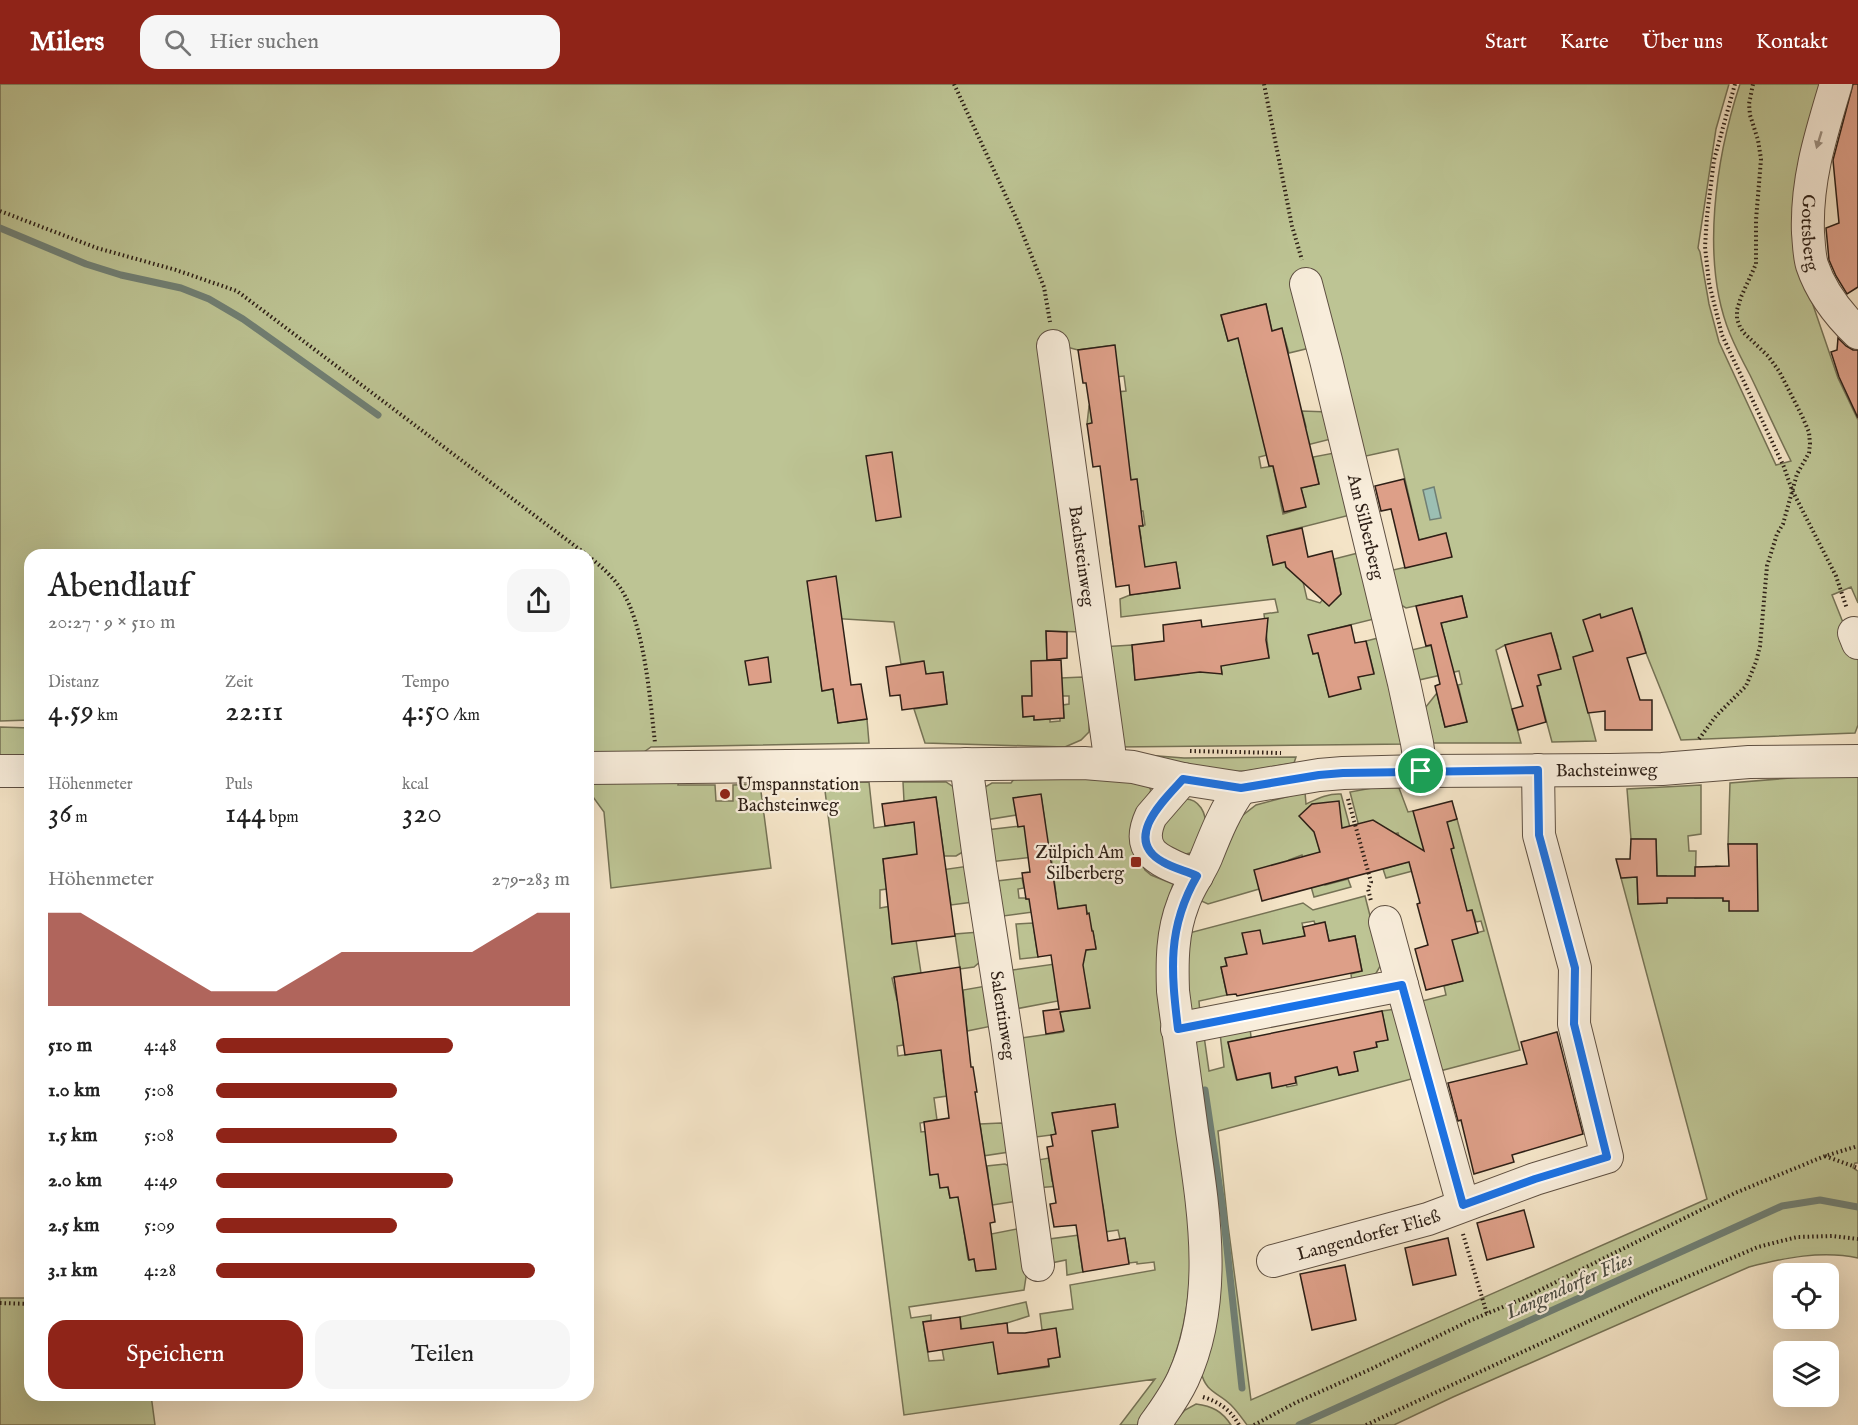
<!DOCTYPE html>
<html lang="de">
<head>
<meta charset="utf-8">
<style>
  :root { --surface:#fff; --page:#f6f6f6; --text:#222; --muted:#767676; --accent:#8f2418 }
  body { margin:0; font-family:"IM FELL English",serif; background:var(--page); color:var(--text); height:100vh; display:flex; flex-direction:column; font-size:22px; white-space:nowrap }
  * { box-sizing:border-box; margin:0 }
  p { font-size:20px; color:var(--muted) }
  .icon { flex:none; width:33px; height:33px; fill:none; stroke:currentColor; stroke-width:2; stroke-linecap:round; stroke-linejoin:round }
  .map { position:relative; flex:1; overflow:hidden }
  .panel { position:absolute; left:24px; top:465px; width:570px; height:852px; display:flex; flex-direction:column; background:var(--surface); border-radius:18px; box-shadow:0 6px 24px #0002 }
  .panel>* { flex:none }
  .buttons { position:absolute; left:1773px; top:1179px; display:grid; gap:12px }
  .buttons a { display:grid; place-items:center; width:66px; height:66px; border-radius:12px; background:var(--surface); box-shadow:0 6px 24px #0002; font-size:30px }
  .pin { position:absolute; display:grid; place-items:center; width:51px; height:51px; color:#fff; margin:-26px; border:3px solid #fff; border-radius:50%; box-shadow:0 2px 6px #0007 }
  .round { display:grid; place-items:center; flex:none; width:63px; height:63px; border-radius:18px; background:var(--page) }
  .headline { display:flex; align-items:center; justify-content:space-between; height:102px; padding:0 24px }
  h1 { font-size:33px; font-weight:600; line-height:45px }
  .figures { display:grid; grid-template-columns:repeat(3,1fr); gap:9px; height:102px; padding:6px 24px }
  .figures div { display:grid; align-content:center }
  .figures b { font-size:30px; font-weight:600 }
  .figures small { font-size:16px; font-weight:400 }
  .figures p { font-size:16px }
  .chart { height:168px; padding:12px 24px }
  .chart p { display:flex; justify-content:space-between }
  .chart svg { width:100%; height:108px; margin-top:6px; fill:var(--accent); opacity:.7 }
  .action { display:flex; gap:12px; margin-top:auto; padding:12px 24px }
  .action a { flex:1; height:69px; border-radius:18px; background:var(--accent); color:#fff; font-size:24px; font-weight:600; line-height:69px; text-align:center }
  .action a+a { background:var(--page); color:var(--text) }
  ul { padding:0 24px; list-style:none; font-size:20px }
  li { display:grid; grid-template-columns:96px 72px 1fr; align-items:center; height:45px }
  li i { height:15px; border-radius:8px; background:var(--accent) }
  header { display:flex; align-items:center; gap:36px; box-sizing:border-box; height:84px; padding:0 30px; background:var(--accent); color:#fff }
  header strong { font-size:28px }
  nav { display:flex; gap:33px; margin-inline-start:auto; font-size:21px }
  .search { width:420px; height:54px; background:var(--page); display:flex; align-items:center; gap:15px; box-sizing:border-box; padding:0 21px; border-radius:18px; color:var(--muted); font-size:22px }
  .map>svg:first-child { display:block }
  .green { fill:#bdc494; stroke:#757255; stroke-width:1.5 }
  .water { fill:#9cbfb3; stroke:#707f74; stroke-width:1.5 }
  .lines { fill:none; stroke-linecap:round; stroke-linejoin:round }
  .stream { stroke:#707f74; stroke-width:7 }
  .building { fill:#dd9f88; stroke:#2d1f16; stroke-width:1.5 }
  .minor-casing { stroke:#5f5042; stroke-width:34 }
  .path { stroke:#2d1f16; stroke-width:4; stroke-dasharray:1.5 3; stroke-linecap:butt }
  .minor { stroke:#f8eddb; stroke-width:32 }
  .oneway { fill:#9d9082 }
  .route-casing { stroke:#fff; stroke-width:12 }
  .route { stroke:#1a73e8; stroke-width:8 }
  .poi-dot { fill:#8f2418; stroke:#f8eddb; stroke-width:2 }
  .labels { text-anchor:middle; stroke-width:4.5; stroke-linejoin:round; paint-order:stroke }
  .street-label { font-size:18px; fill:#2d1f16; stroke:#f8eddb }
  .poi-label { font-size:18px; fill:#2d1f16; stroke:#f8eddb; text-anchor:start }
  .water-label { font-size:20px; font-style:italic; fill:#4e4f45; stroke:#f8eddb }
</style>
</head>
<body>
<header>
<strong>Milers</strong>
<div class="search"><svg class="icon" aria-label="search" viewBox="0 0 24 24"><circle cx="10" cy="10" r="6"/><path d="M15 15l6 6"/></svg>Hier suchen</div>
<nav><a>Start</a><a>Karte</a><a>Über uns</a><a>Kontakt</a></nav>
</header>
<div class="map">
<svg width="1858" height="1341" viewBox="0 0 1858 1341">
  <rect width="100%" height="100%" fill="#f4e4c7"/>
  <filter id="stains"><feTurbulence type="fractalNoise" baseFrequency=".00333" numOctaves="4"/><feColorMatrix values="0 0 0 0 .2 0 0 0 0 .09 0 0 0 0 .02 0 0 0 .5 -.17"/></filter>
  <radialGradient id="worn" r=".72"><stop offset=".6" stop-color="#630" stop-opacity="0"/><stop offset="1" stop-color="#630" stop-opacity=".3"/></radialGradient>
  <g class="green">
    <path d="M0 0H1729L1716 45 1698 164 1700 168 1709 220 1719 258 1776 381 1791 377C1777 349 1764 320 1750 291 1743 278 1736 264 1730 250 1700 177 1716 73 1740 0H1824L1800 183 1838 294 1858 336V519L1851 503 1832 511 1858 576V641L1855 649 1681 656 1646 569 1640 548 1626 552 1610 562 1574 573 1596 657 1552 658 1537 602 1541 600 1538 591 1549 575 1558 572 1551 550 1505 561 1496 566 1521 659H1425V624L1437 609 1445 643 1467 638 1458 601 1462 600 1459 587 1410 598 1403 568 1446 558 1441 539 1467 533 1462 512 1406 524 1391 515 1384 488 1451 473 1446 450 1419 456 1398 365 1357 374 1314 263 1289 269 1282 245 1272 247 1266 220 1221 231 1228 257 1252 249 1244 279 1248 295 1272 351 1306 343 1302 327 1329 328 1335 354 1259 373 1261 384 1273 382 1283 430 1305 423 1301 404 1319 400 1313 373 1334 369 1354 430 1267 452 1273 480 1285 478 1301 489 1307 515 1320 519 1324 514 1336 515 1341 510 1334 475 1362 468 1378 534 1309 551 1313 570 1318 569 1329 612 1360 605 1358 593 1374 589 1366 557 1382 553 1407 660 1115 663 1101 563 1132 561 1135 596 1179 591 1176 555 1222 590 1219 568 1269 574 1264 530 1278 528 1275 515 1121 533 1120 515 1130 511 1180 504 1176 479 1127 486 1126 478 1113 480 1110 458 1141 454 1139 442 1145 441 1143 427H1137V395L1124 396 1123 335 1087 340 1089 322 1116 308 1126 307 1124 292 1116 293 1114 261 1078 266 1059 261 1085 548 1046 547 1047 577 1032 612 1022 613 1023 633 1034 632V636L1050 635V638L1060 637V634H1064L1063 621 1069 620V612H1062L1061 594 1083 593 1089 624V648L1081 656 1065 663 925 659 914 625 947 620 943 588 926 590 923 577 901 580 894 538 812 533 822 606 833 605 838 639 867 635 869 659 651 663 637 673 588 674V471H30V636L0 637Z"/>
    <path d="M0 643 30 644V678H0Z"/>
    <path d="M1120 669 1184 674 1296 673 1294 679 1247 687 1227 688Z"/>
    <path d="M1827 691H1858V1079H1855L1853 1084 1858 1087V1174C1822 1166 1784 1174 1749 1183L1453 1313 1394 1341H1247C1242 1334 1237 1327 1231 1321 1218 1308 1206 1309 1201 1288L1195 957 1204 952 1209 987 1224 983 1220 949 1250 944 1251 953 1228 958 1236 995 1269 989 1272 1003 1286 1001 1287 1003 1297 1001 1295 989 1333 964 1339 991 1357 987 1352 964 1365 966 1377 963 1376 958 1387 956 1382 927 1396 925 1415 994 1218 1047 1228 1141 1251 1316 1707 1115 1621 794 1637 793 1638 820 1667 819 1666 792H1657L1656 756 1631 755 1627 705 1701 701V750L1688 752 1689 767H1696L1695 814 1716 813V782L1723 783V817H1729L1757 760H1728L1730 699Z"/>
    <path d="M588 694H679L678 701H715L716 717H733V701L760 700 771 784 611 804 604 728 588 706Z"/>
    <path d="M1071 694 1129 698 1149 703 1151 706 1147 714 1140 775 1145 786 1151 791 1173 800 1164 831C1170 894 1175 958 1181 1021 1191 1129 1210 1249 1138 1341H1120L1155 1295 904 1331 824 699 869 698 874 744 914 738 919 775 901 773 883 775 885 794 969 782 973 818 951 821 947 797 880 806V824L924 816 891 850 892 860 916 856 921 889 892 894 897 916 918 913 928 953 903 956V961L897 962 898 972 948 964 943 987 947 1012 934 1014 937 1036 920 1039 921 1048 939 1046 983 1062 980 1040 1001 1039 1007 1043 1009 1068 930 1080V1091L938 1089 948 1103 950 1114 990 1108 987 1082 1005 1080 1011 1083 1018 1117 986 1122 962 1132 968 1175H974L976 1187 995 1185 991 1150 1022 1144 1028 1180 1024 1206 909 1223 911 1234 931 1231V1237L923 1238 929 1277 944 1276 942 1265 964 1262 960 1233 1026 1218 1029 1232 1007 1239 992 1241 998 1290 1049 1283 1048 1275 1060 1273 1056 1245 1042 1246 1040 1230 1073 1225 1070 1201 1155 1186 1154 1178 1137 1180V1178L1129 1179 1125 1155H1120L1118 1146 1104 1148C1109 1113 1086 1080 1071 1050L1118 1043 1115 1020 1053 1029 1056 1052 1051 1051 1028 1054 1015 955 1063 948 1060 928 1090 923 1085 896 1055 894 1058 917 1010 926 1005 887 1084 876 1081 867 1096 864 1093 848 1092 847 1085 821 996 833 997 797 1022 794 1024 804 1018 805 1019 814H1025L1026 815 1056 810 1051 771 989 778 986 746 1045 739 1041 711 1014 714 1016 731 985 736V703L992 699H1011L1014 695Z"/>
    <path d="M903 698H946L955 704 966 766 956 772H944L936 713 904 717Z"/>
    <path d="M1372 704H1399L1408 728 1413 727 1447 738 1457 735 1520 966 1436 988 1418 918 1446 911 1444 902 1462 897 1451 855 1484 847 1481 837 1476 838 1472 826 1457 830 1462 807 1456 786 1420 785 1386 794 1383 785 1407 778 1398 749 1363 758 1350 708Z"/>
    <path d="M1305 708 1306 720C1317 715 1329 709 1341 710L1351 747 1318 760 1320 768 1316 770 1325 801 1348 795 1351 803 1314 813 1302 771 1289 776 1259 805 1208 820 1199 816 1238 735 1256 721Z"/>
    <path d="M1185 715C1199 715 1207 729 1205 743 1204 751 1200 759 1197 766 1185 773 1178 770 1166 765L1159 749 1160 744Z"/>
    <path d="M1365 812 1382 879 1375 891 1352 898 1351 890 1362 887 1355 852 1329 857 1325 839 1315 840 1314 837 1302 839 1305 852 1272 858 1277 884 1251 869 1225 874 1227 882 1221 883 1227 911 1199 917 1200 930 1190 926 1186 898 1189 849 1303 819 1313 826Z"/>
    <path d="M1033 839 1038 873 1020 875 1016 840Z"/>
    <path d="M979 848 982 876 974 883 960 885 955 850Z"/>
    <path d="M986 902 992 942 967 947 963 906Z"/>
    <path d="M1049 1074 1052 1097H1058L1059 1102 1036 1104 1032 1077Z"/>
    <path d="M1087 1150 1079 1162 1083 1188 1067 1191 1066 1176 1046 1180 1042 1156Z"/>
    <path d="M0 1214H30V1311H151L155 1341H0Z"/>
    <path d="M1196 1320C1212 1322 1222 1327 1231 1341H1171L1185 1326Z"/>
  </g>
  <path class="water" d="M1434 403 1441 434 1430 436 1423 406Z"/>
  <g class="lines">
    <g class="stream">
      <path d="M0 144 86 180 121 191 181 204 209 215 243 235 378 331"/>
      <path d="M1205 1006 1223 1127 1242 1304"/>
      <path d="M1299 1341 1782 1122 1820 1116 1858 1123"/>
    </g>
  </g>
  <g class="building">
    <path d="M1853 0H1858V203L1847 210 1836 192 1829 176 1826 144 1839 139 1833 76Z"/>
    <path d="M1266 220 1272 247 1282 244 1319 400 1301 404 1306 423 1284 428 1273 382H1269L1238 254 1228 257 1221 231Z"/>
    <path d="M1838 254 1846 262 1853 266H1858V334L1839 293 1831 268 1837 266Z"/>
    <path d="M1115 261 1131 396 1137 395 1143 442H1139L1145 483 1176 478 1180 504 1130 511 1129 501 1116 503 1100 382 1093 383 1087 340 1092 339 1086 299H1083L1078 266Z"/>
    <path d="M892 368 901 433 876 437 866 372Z"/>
    <path d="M1404 395 1419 456 1446 449 1452 473 1405 484 1391 425 1381 427 1375 402Z"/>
    <path d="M1302 444 1308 473 1332 467 1341 510 1329 522 1286 483 1285 478 1273 481 1267 452Z"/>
    <path d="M836 492 851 601 861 600 867 635 838 639 833 605 822 607 807 497Z"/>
    <path d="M1462 512 1467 533 1441 539 1467 638 1445 643 1435 602 1440 600 1431 561 1426 562 1416 522Z"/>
    <path d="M1632 524 1646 569 1627 574 1640 616H1652V646H1605V627L1588 629 1573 573 1593 567 1583 536 1600 530 1601 534Z"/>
    <path d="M1268 534 1266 556 1269 574 1221 582 1222 590 1200 588 1135 596 1132 561 1164 557 1163 541 1201 536 1202 543Z"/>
    <path d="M1351 541 1355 559 1366 557 1374 590 1358 593 1361 605 1329 613 1318 569 1313 570 1308 551Z"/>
    <path d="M1046 547 1067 548V574L1047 576Z"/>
    <path d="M1551 549 1561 585 1538 591 1541 601 1537 602 1546 638 1518 646 1512 625 1523 622 1505 561Z"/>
    <path d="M768 573 771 598 749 601 745 577Z"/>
    <path d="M1061 576 1064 634 1034 636V632L1023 633 1022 612H1032L1031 577Z"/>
    <path d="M924 577 926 590 943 588 947 620 902 626 900 611 890 612 886 583Z"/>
    <path d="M1041 710 1058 825 1086 821 1087 830 1089 829 1092 847H1093L1096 865 1086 866 1083 881 1090 924 1060 928 1064 947 1046 950 1043 927 1059 925 1051 871 1038 873 1029 815H1026L1022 789 1030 788 1024 742 1018 743 1013 714Z"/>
    <path d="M936 713 955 852 892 860 883 775 917 770 914 738 885 742 882 720Z"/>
    <path d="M1339 717 1342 744 1373 736 1424 767 1413 727 1452 717 1457 735 1447 738 1454 764 1451 765 1467 827 1472 826 1478 849 1452 856 1463 897 1426 906 1415 865 1428 861 1417 820 1420 819 1409 778 1262 817 1254 786 1320 768 1314 748 1299 732 1312 720Z"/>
    <path d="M1631 755H1656L1657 792H1695V783L1729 782 1728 760H1757L1758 827H1729V817H1723V814H1667V819L1638 820 1637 793 1621 794 1616 775H1630Z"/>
    <path d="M1325 838 1329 857 1355 852 1362 887 1237 912 1236 910 1227 911 1221 883 1227 882 1225 874 1247 870 1242 849 1260 846 1263 860 1305 852 1303 843Z"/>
    <path d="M960 883 971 983H973L977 1008H975L995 1138 990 1139 996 1185 976 1187 974 1175 969 1176 958 1113 950 1114 948 1103 940 1104 938 1090 930 1091 924 1038 949 1034 941 966 905 971 894 893Z"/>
    <path d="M1382 927 1388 956 1376 958 1377 963 1354 968 1358 987 1339 991 1337 983 1295 993 1296 999 1272 1004 1270 989 1237 996 1228 958Z"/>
    <path d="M1557 948 1583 1050 1512 1071 1514 1078 1474 1090 1461 1036 1458 1037 1448 999 1527 980 1521 958Z"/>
    <path d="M1115 1020 1118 1043 1092 1047 1108 1157 1125 1154 1129 1180 1083 1188 1076 1141 1054 1143 1050 1120 1056 1119 1047 1063 1053 1062 1051 1051 1056 1050 1052 1029Z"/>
    <path d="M1524 1126 1534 1163 1487 1176 1477 1139Z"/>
    <path d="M1448 1154 1456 1191 1413 1201 1405 1164Z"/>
    <path d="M1345 1181 1356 1236 1312 1246 1300 1190Z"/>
    <path d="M960 1233 961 1245 1007 1239 1008 1249H1025L1056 1244 1060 1273 1048 1275 1049 1282 998 1290 993 1258 928 1268 923 1238Z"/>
  </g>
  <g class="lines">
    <g class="minor-casing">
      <g id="minor">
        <path id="s1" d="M1836 0C1821 50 1806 96 1808 149 1809 159 1809 171 1812 181 1821 208 1838 230 1858 249"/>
        <path id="s2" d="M1306 200 1326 276 1404 599 1417 659 1421 687"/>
        <path id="s3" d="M1053 262 1109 666V680"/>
        <path d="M1854 549 1858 559"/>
        <path id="s4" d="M966 680 980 782 1007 955 1038 1181"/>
        <path id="s5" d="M588 684 1084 679 1133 683 1183 695 1241 704 1319 691 1343 689 1421 687 1610 686 1662 685 1749 678 1858 677"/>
        <path d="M0 687H30"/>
        <path d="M1183 695 1151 732C1132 773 1168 779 1197 792"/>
        <path d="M1402 901 1463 1121"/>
        <path d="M1177 945 1402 901 1385 838"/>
        <path id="s6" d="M1273 1177 1428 1135 1535 1095 1607 1073 1574 940 1575 884 1539 751 1538 686"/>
        <path d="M1154 1341C1165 1326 1175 1312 1183 1295 1219 1217 1204 1128 1192 1047 1186 1001 1179 954 1173 907 1172 878 1172 848 1183 820 1188 804 1199 790 1206 774 1216 749 1225 726 1241 704"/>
      </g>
    </g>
    <g class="path">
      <path d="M954 0 1018 138 1044 203 1050 238"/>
      <path d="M1264 0 1292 142 1302 176"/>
      <path d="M1735 0 1714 76 1707 132 1705 163 1709 199 1722 251 1784 383 1792 406 1836 492 1847 525"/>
      <path d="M0 127 97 164 176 186 237 207 587 471"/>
      <path d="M588 472C600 481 612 492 621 505 645 542 650 616 655 659"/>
      <path d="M1699 655 1716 632 1746 602 1756 578 1760 562 1767 482 1777 450 1783 440 1797 390 1809 369 1810 360 1809 348 1802 332 1779 287 1768 272 1744 249 1740 243 1737 235V226L1741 213 1756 180V136L1761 75 1758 56 1750 31 1749 20 1753 0"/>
      <path d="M1190 667 1281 669"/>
      <path d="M1348 715 1371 798 1368 805 1371 817"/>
      <path d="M1825 1072 1858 1084"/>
      <path d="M1463 1150 1487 1230"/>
      <path d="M0 1219 30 1220"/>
      <path d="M1203 1313C1219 1318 1231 1326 1239 1341"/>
      <path d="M1254 1341 1295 1319 1371 1285 1469 1237 1522 1215 1735 1109 1825 1072 1858 1062"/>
      <path d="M1366 1341 1651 1208 1758 1163 1797 1153 1832 1152 1858 1155"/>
    </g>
    <use href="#minor" class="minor"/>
  </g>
  <defs><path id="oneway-solid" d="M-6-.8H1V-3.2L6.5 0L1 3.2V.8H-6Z" transform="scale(1.5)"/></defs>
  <use class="oneway" href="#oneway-solid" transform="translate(1819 56) rotate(107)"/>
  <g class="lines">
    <g class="route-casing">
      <path id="route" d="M1538 686 1539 751 1575 884 1574 940 1607 1073 1535 1095 1463 1121 1402 901 1178 945C1171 887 1167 844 1197 792 1186 787 1173 784 1163 778 1121 755 1165 715 1183 695L1241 704 1319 691 1343 689Z"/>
    </g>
    <use href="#route" class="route"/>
  </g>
  <g class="poi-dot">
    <circle cx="725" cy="710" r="6"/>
    <rect x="1130" y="772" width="12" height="12" rx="3"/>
  </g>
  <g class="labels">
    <g class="street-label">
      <text dy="6" stroke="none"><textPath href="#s1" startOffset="152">Gottsberg</textPath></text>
      <text dy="6" stroke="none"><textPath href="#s2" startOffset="250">Am Silberberg</textPath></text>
      <text dy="6" stroke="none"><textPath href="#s3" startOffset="212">Bachsteinweg</textPath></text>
      <text dy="6" stroke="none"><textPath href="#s5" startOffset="1022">Bachsteinweg</textPath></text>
      <text dy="6" stroke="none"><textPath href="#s4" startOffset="254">Salentinweg</textPath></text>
      <text dy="6" stroke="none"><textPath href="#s6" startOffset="99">Langendorfer Fließ</textPath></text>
    </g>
    <g class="poi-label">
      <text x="737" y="706">Umspannstation<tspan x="737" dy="21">Bachsteinweg</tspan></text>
      <text x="1124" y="774" text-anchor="end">Zülpich Am<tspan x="1124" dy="21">Silberberg</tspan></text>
    </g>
    <g class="water-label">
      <text transform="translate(1569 1201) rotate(-24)" y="7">Langendorfer Flies</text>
    </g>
  </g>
  <rect width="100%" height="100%" filter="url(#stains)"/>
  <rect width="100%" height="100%" fill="url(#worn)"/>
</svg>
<div class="buttons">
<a><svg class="icon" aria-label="locate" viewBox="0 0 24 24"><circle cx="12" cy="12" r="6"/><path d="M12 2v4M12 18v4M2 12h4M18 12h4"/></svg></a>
<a><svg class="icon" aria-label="layers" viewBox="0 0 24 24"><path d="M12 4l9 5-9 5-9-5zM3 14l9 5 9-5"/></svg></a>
</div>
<div class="pin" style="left:1421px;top:687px;background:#1e9e55"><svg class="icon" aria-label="arrive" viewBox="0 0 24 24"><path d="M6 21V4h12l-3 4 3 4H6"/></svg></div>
<section class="panel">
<div class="headline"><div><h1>Abendlauf</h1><p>20:27 · 9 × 510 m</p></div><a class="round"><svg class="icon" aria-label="share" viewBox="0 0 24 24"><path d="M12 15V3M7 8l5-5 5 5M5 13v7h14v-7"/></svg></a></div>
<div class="figures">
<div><p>Distanz</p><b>4.59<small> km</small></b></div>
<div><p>Zeit</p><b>22:11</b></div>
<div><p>Tempo</p><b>4:50<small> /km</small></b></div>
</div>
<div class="figures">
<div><p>Höhenmeter</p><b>36<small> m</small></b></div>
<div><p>Puls</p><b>144<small> bpm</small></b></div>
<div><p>kcal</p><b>320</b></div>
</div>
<div class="chart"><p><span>Höhenmeter</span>279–283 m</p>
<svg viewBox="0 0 160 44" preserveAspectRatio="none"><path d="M0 44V6L10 6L20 14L30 22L40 30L50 38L60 38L70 38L80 30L90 22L100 22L110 22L120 22L130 22L140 14L150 6L160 6V44z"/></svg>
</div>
<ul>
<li><b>510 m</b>4:48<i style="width:67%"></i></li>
<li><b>1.0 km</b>5:08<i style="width:51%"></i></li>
<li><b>1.5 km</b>5:08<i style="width:51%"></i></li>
<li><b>2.0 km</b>4:49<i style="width:67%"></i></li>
<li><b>2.5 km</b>5:09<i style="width:51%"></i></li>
<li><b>3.1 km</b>4:28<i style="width:90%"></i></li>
</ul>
<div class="action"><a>Speichern</a><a>Teilen</a></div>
</section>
</div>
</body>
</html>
